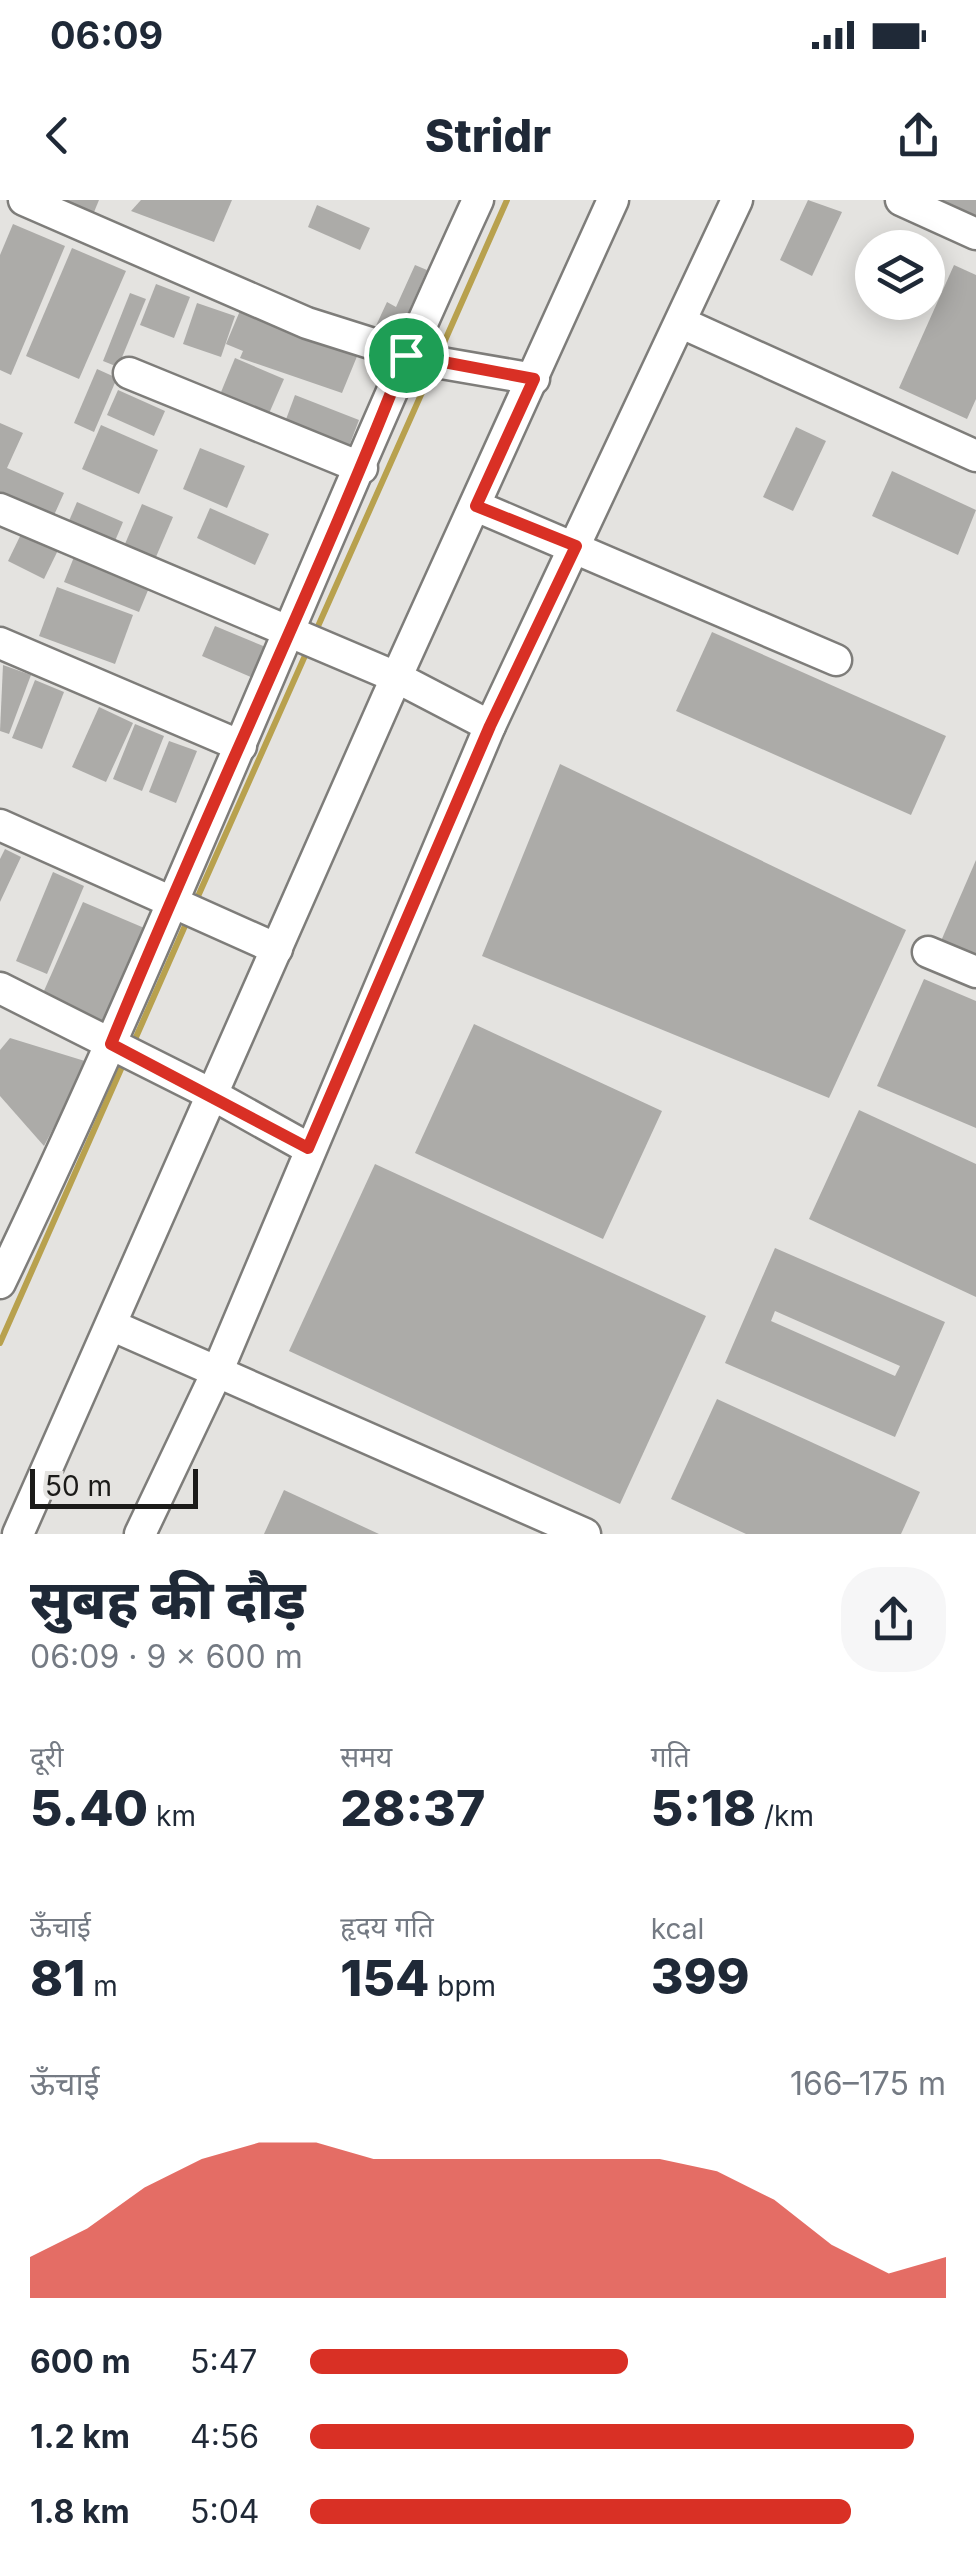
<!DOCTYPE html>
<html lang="hi">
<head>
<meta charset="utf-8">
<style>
  :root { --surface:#fff; --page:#f6f6f7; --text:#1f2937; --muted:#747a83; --accent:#d93025 }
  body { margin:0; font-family:Inter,"Noto Sans Devanagari",sans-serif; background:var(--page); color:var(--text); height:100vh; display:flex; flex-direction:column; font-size:38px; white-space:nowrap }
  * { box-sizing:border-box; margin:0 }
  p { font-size:32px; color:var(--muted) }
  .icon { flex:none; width:55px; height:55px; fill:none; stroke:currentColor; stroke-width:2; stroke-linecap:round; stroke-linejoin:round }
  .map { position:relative; height:1334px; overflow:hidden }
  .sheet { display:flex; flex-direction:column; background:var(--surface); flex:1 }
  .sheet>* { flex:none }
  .tools { position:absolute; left:855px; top:30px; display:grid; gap:20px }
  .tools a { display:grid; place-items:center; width:90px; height:90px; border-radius:50%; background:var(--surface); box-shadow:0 5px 25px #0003; font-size:50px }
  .scale { position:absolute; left:30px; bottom:25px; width:168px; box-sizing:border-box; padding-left:10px; border:5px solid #1b1b19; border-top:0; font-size:28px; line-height:35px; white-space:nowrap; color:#1b1b19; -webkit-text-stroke:8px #e4e3e0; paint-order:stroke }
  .pin { position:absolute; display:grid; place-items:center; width:85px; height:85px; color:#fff; margin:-42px; border:5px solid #fff; border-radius:50%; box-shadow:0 2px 10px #0007 }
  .round { display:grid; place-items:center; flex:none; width:105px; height:105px; border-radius:40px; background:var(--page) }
  .head { display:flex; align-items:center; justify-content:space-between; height:170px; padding:0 30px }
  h1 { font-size:55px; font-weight:800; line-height:75px }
  .stats { display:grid; grid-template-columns:repeat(3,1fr); gap:15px; height:170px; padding:10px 30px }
  .stats div { display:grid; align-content:center }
  .stats b { font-size:50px; font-weight:800 }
  .stats small { font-size:28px; font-weight:400 }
  .stats p { font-size:28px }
  .chart { height:280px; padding:20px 30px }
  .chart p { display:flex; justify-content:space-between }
  .chart svg { width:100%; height:180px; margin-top:10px; fill:var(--accent); opacity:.7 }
  ul { padding:0 30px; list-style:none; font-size:32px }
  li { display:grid; grid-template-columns:160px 120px 1fr; align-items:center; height:75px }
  li i { height:25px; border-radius:12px; background:var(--accent) }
  .status { display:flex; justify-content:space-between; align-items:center; height:70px; padding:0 50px; background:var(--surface); direction:ltr }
  .status svg { height:28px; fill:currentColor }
  header { display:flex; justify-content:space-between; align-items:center; height:130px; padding:0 30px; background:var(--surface); font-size:45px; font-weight:800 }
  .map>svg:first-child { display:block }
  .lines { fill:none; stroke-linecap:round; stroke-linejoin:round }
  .stream { stroke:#b8a14e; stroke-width:6 }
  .building { fill:#acaba8; fill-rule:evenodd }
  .minor-casing { stroke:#7e7d7a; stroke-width:35 }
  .minor { stroke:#fff; stroke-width:30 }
  .route-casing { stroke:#fff; stroke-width:20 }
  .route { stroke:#d93025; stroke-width:12 }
</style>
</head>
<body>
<div class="status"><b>06:09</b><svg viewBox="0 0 49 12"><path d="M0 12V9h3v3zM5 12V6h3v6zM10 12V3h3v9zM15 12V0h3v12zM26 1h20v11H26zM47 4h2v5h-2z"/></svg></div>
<header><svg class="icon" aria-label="back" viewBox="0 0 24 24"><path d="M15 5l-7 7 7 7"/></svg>Stridr<svg class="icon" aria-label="share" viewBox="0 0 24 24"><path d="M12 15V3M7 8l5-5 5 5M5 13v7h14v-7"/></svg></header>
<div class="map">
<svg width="976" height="1334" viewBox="0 0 976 1334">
  <rect width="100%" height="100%" fill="#e4e3e0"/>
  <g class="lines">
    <g class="stream">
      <path d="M439 154 507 0"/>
      <path d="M315 433 432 170"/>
      <path d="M195 703 308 449"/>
      <path d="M133 844 188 719"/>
      <path d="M0 1143 125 860"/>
    </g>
  </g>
  <g class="building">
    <path d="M51 0H99L92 17Z"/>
    <path d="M141 0H232L214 42 131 11Z"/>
    <path d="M808 0 842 12 812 76 780 60Z"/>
    <path d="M933 0H976V28Z"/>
    <path d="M317 5 370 28 360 50 308 27Z"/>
    <path d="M13 24 65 46 11 175 0 170V55Z"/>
    <path d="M72 48 126 71 79 179 26 156Z"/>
    <path d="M415 65 427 70 396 140 374 130 387 102 396 107Z"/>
    <path d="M954 65 976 75V199L967 219 899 188Z"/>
    <path d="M156 84 190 97 174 138 140 125Z"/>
    <path d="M130 93 146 99 118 167 103 161Z"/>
    <path d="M197 103 235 116 221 157 183 144Z"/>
    <path d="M242 106 358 154 342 193 240 158 243 151 226 144Z"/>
    <path d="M235 158 284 179 267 218 219 197Z"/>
    <path d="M97 169 117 178 94 232 74 223Z"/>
    <path d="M118 190 165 211 154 236 107 215Z"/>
    <path d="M295 195 359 220 345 257 281 233Z"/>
    <path d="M0 223 23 233 7 268 64 293 50 324 0 302Z"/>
    <path d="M101 225 158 250 139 294 82 269Z"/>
    <path d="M796 227 826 241 793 311 763 297Z"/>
    <path d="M200 248 245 266 227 308 183 289Z"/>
    <path d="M892 271 976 310 958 355 872 316Z"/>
    <path d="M77 302 123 322 112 348 66 328Z"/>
    <path d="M142 304 173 317 150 371 119 358Z"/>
    <path d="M210 308 269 334 255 365 197 338Z"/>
    <path d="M25 326 61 344 44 379 8 361Z"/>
    <path d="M76 352 151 383 139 412 64 382Z"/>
    <path d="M57 387 133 415 115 464 39 436Z"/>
    <path d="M215 426 273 450 260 481 202 456Z"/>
    <path d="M712 432 946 536 911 615 676 511Z"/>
    <path d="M3 465 31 475 9 534 0 531Z"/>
    <path d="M35 480 64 492 42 549 12 538Z"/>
    <path d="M99 507 133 523 106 582 72 567Z"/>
    <path d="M135 524 164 536 142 591 113 579Z"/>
    <path d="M169 541 197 551 176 603 149 592Z"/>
    <path d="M560 564 906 730 829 898 482 756Z"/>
    <path d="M5 649 21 657 0 702V659Z"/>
    <path d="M976 660V756L941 741Z"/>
    <path d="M53 672 84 686 47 774 16 761Z"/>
    <path d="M83 702 149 730 106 829 40 800Z"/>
    <path d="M924 779 976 801V928L877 886Z"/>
    <path d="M474 824 662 911 603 1039 415 953Z"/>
    <path d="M10 838 88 862 44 946 0 896V850Z"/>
    <path d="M859 910 976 964V1097L809 1019Z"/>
    <path d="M375 964 706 1116 620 1304 289 1151Z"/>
    <path d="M775 1048 945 1122 895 1237 725 1163ZM775 1111 900 1166 895 1176 771 1121Z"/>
    <path d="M717 1199 920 1292 901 1334H746L671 1299Z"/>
    <path d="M284 1290 379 1334H264Z"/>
  </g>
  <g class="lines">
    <g class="minor-casing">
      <g id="minor">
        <path d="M24 0 307 123 424 160 534 179"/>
        <path d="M901 0 976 34"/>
        <path d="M682 123 976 256"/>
        <path d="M129 173 362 268"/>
        <path d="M476 306 836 460"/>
        <path d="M0 309 396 477 490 526"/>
        <path d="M0 443 241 546"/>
        <path d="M0 625 277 749"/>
        <path d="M928 752 976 772"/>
        <path d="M0 788 213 895 308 948"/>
        <path d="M0 1083C171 727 313 358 478 0"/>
        <path d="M111 1125 585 1334"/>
        <path d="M18 1334 387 498 613 0"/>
        <path d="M140 1334 218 1170 490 526 737 0"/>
      </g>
    </g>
    <use href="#minor" class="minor"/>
  </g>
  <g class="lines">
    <g class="route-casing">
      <path id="route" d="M406 155 534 179 476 306 576 346 490 526 308 948 111 844C205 613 315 388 406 155Z"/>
    </g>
    <use href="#route" class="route"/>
  </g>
</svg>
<div class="tools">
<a><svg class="icon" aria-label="layers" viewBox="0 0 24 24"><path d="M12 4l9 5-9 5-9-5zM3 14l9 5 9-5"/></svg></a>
</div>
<div class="scale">50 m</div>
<div class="pin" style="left:406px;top:155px;background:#1e9e55"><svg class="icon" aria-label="arrive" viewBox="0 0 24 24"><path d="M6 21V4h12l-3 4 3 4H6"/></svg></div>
</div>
<section class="sheet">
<div class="head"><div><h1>सुबह की दौड़</h1><p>06:09 · 9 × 600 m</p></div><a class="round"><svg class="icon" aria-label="share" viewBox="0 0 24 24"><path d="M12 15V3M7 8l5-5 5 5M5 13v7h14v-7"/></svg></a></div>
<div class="stats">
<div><p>दूरी</p><b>5.40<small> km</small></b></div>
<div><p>समय</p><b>28:37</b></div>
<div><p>गति</p><b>5:18<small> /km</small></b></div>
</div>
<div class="stats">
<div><p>ऊँचाई</p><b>81<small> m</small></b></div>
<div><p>हृदय गति</p><b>154<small> bpm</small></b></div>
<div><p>kcal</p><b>399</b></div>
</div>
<div class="chart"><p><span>ऊँचाई</span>166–175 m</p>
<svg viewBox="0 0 160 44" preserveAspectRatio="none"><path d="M0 44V34L10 27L20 17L30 10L40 6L50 6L60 10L70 10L80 10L90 10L100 10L110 10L120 13L130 20L140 31L150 38L160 34V44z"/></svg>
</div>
<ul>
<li><b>600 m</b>5:47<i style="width:50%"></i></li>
<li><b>1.2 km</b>4:56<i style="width:95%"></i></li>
<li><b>1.8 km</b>5:04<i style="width:85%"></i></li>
</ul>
</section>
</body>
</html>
